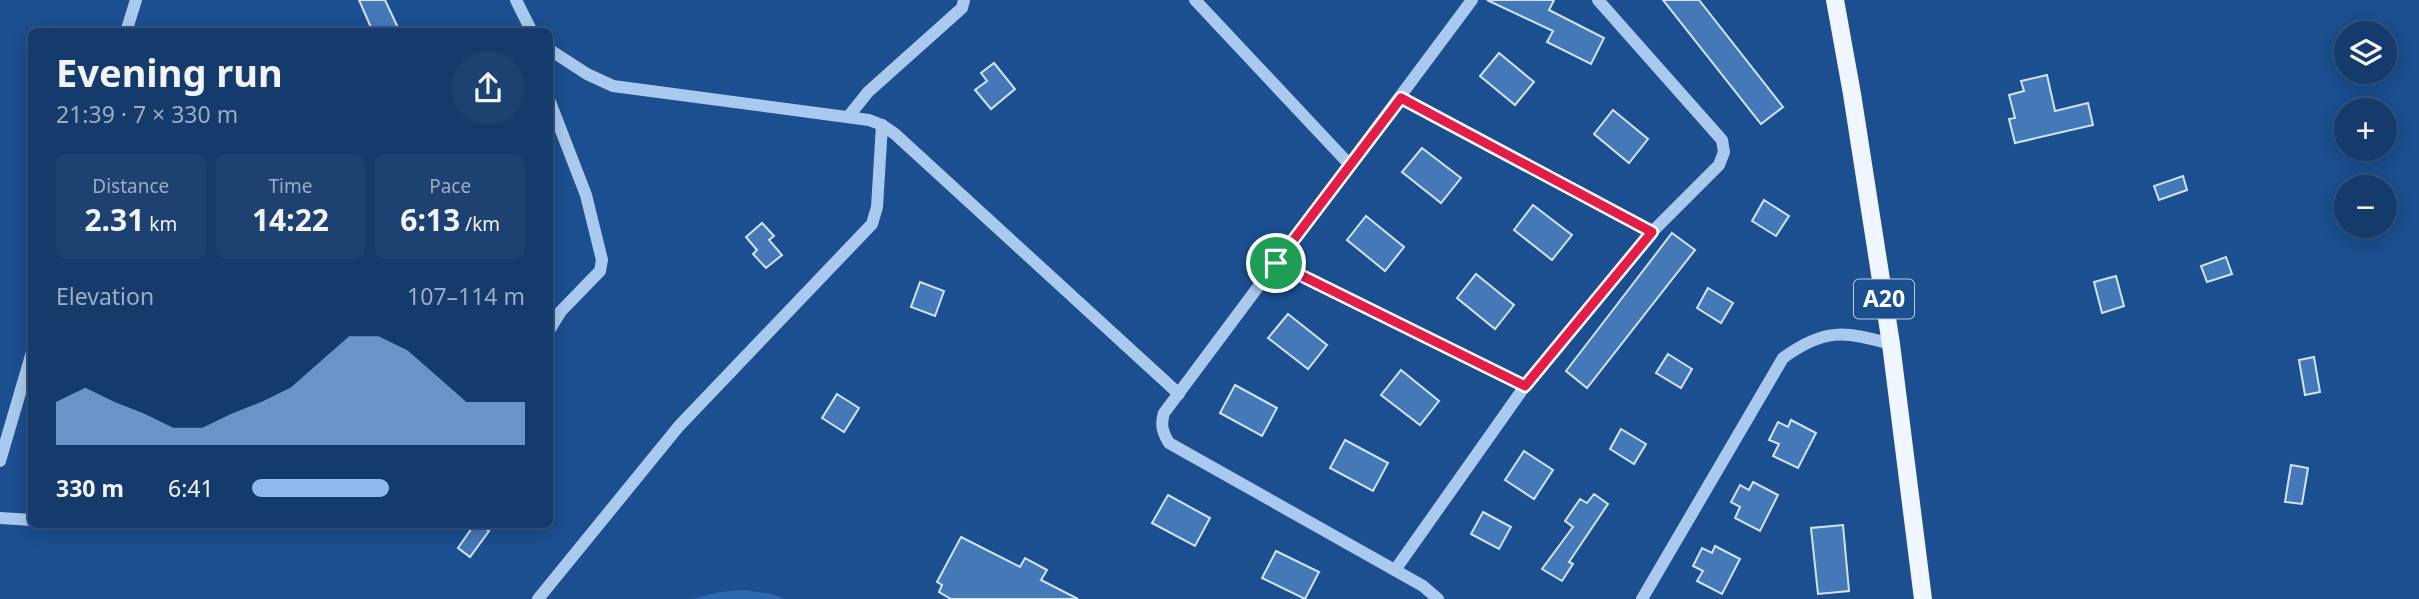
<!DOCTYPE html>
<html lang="en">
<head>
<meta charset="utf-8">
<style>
  :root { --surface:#143b6b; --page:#1d4271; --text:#f1f3f6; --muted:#9dadc1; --line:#33557e; --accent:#90b9f0 }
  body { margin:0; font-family:"Noto Sans",sans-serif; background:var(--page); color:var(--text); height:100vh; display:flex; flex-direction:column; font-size:26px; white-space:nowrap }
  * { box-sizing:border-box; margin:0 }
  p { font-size:23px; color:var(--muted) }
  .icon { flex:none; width:38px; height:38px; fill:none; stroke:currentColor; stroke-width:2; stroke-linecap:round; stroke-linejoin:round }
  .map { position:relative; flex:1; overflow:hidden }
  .panel { position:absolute; left:28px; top:28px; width:525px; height:500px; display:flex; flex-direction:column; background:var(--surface); border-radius:10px; box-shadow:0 4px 18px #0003,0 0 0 2px var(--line) }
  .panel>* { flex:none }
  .fabs { position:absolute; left:2334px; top:21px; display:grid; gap:14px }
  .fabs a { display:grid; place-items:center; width:63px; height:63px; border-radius:50%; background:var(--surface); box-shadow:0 4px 18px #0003,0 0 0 2px var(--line); font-size:35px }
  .pin { position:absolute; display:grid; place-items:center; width:60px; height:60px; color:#fff; margin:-30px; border:4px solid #fff; border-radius:50%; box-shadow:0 2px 7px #0007 }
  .round { display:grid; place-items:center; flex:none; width:74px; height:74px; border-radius:37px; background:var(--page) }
  .head { display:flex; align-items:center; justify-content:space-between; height:119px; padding:0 28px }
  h1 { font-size:38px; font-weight:700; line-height:52px }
  .metrics { display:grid; grid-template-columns:repeat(3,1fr); gap:10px; height:119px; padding:7px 28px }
  .metrics div { display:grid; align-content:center; border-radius:10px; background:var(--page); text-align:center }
  .metrics b { font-size:30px; font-weight:700 }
  .metrics small { font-size:19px; font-weight:400 }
  .metrics p { font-size:19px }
  .chart { height:196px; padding:14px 28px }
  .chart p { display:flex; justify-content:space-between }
  .chart svg { width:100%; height:126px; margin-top:7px; fill:var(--accent); opacity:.7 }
  ul { padding:0 28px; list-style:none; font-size:23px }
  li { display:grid; grid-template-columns:112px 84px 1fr; align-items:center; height:52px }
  li i { height:18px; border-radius:9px; background:var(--accent) }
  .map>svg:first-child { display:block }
  .green { fill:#2e69ad }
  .building { fill:#4478b7; stroke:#cfe3fa; stroke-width:2 }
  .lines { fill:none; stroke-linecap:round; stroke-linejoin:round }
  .minor { stroke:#a9c9ee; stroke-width:12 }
  .major { stroke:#f0f6ff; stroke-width:18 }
  .route-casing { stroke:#fff; stroke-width:14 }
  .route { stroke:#e11d48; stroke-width:9 }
  .labels { text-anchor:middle; stroke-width:5; stroke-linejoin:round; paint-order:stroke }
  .shield { fill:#1b4f8f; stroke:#bbcadd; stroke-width:2 }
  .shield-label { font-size:23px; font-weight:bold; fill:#fff }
</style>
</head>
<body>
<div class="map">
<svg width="2419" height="599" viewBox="0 0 2419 599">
  <rect width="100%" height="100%" fill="#1b4f8f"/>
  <path class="green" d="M745 590 771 594 785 599H692L719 592Z"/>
  <g class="building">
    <path d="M359 0H385L400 32H373Z"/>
    <path d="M1487 0H1554L1549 10 1604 38 1591 64 1547 42 1553 31Z"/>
    <path d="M1663 0H1699L1783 107 1761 124Z"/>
    <path d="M1499 53 1534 82 1515 105 1480 76Z"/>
    <path d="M994 63 1015 89 991 109 975 90 987 81 981 73Z"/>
    <path d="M2047 75 2055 111 2088 103 2093 125 2015 143 2009 119 2015 118 2009 95 2024 91 2021 81Z"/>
    <path d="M1613 110 1648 139 1629 163 1594 134Z"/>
    <path d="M1422 148 1461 178 1441 203 1402 172Z"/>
    <path d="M2183 176 2187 190 2159 200 2154 186Z"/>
    <path d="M1764 200 1789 216 1776 236 1752 221Z"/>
    <path d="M1533 205 1572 235 1552 260 1514 230Z"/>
    <path d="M1366 216 1404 247 1385 271 1347 240Z"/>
    <path d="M762 223 774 236 769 240 782 255 766 268 753 254 757 250 746 237Z"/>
    <path d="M1672 233 1695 250 1587 388 1566 371Z"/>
    <path d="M2226 257 2232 274 2207 282 2201 266Z"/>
    <path d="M1476 274 1514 305 1495 329 1457 298Z"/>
    <path d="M2116 276 2124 306 2102 313 2094 282Z"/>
    <path d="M920 282 944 291 935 316 911 307Z"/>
    <path d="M1708 288 1733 303 1721 323 1697 308Z"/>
    <path d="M1288 314 1327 345 1308 369 1268 338Z"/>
    <path d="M1668 354 1692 369 1681 388 1656 373Z"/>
    <path d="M2314 357 2320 392 2305 395 2299 360Z"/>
    <path d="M1401 370 1439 401 1420 425 1381 395Z"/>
    <path d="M1235 385 1277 408 1262 436 1220 413Z"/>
    <path d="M837 394 859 408 844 432 822 418Z"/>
    <path d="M1791 420 1816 433 1798 468 1773 456 1779 444 1769 440 1778 422 1788 427Z"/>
    <path d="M1621 429 1646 444 1634 464 1610 449Z"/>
    <path d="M1345 440 1388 463 1373 491 1330 468Z"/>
    <path d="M1524 451 1553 470 1534 499 1505 480Z"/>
    <path d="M2291 465 2308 468 2302 504 2285 502Z"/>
    <path d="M1753 482 1778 495 1760 531 1735 518 1740 507 1731 502 1740 485 1749 490Z"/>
    <path d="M1594 494 1608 504 1569 562 1573 564 1562 581 1542 569 1573 527 1565 521 1580 499 1587 503Z"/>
    <path d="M1168 495 1210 518 1195 546 1152 523Z"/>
    <path d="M1483 512 1511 527 1499 549 1471 534Z"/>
    <path d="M474 525H479L489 531 470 557 458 548Z"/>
    <path d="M1843 525 1849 591 1818 594 1811 528Z"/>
    <path d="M961 537 1020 567 1025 558 1047 570 1041 580 1078 599H951L939 592 942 585 937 582Z"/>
    <path d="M1715 546 1740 559 1722 594 1697 581 1703 571 1693 566 1702 548 1712 553Z"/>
    <path d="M1276 551 1319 572 1305 599 1262 578Z"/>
  </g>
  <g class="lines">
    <g class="minor">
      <path d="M516 0 532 32"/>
      <path d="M1195 0 1349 164"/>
      <path d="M126 32 136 0"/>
      <path d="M550 50 587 74 613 86 869 120 882 125 895 134 1179 394"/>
      <path d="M1401 98 1652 232"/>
      <path d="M550 102 586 195 602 260 600 271 561 311 550 329"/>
      <path d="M848 117 868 92 962 8 964 0"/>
      <path d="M1276 263 1525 386"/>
      <path d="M0 461 32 352"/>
      <path d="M0 518 32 520"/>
      <path d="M1395 570 1525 386 1652 232 1719 165 1724 152 1722 140 1598 0"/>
      <path d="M538 599 679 426 872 224 877 207 882 125"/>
      <path d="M1438 599 1423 586 1169 443C1163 433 1160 425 1164 413L1472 0"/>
      <path d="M1642 599 1783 358C1824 328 1844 331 1891 344"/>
    </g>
    <path class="major" d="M1835 0 1852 94 1891 344 1923 599"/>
  </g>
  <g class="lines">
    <g class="route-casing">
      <path id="route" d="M1401 98 1652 232 1525 386 1276 263Z"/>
    </g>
    <use href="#route" class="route"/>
  </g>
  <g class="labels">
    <rect class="shield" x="1854" y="279.5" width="60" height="39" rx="5"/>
    <g class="shield-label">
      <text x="1884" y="307">A20</text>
    </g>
  </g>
</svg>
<div class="fabs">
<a><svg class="icon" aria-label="layers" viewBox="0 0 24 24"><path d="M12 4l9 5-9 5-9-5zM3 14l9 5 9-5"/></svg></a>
<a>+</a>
<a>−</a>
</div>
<div class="pin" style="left:1276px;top:263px;background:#1e9e55"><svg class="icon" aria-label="arrive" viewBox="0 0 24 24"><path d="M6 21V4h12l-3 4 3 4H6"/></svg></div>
<section class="panel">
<div class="head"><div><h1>Evening run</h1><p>21:39 · 7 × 330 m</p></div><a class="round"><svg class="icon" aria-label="share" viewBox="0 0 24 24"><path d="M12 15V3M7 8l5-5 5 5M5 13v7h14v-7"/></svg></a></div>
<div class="metrics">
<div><p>Distance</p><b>2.31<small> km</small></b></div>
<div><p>Time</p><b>14:22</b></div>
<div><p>Pace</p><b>6:13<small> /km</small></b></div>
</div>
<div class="chart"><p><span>Elevation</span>107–114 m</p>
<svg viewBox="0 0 160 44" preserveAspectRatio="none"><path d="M0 44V29L10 24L20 29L30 33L40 38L50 38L60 33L70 29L80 24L90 15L100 6L110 6L120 11L130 20L140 29L150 29L160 29V44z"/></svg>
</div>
<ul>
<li><b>330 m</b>6:41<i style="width:50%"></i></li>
</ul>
</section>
</div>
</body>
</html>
